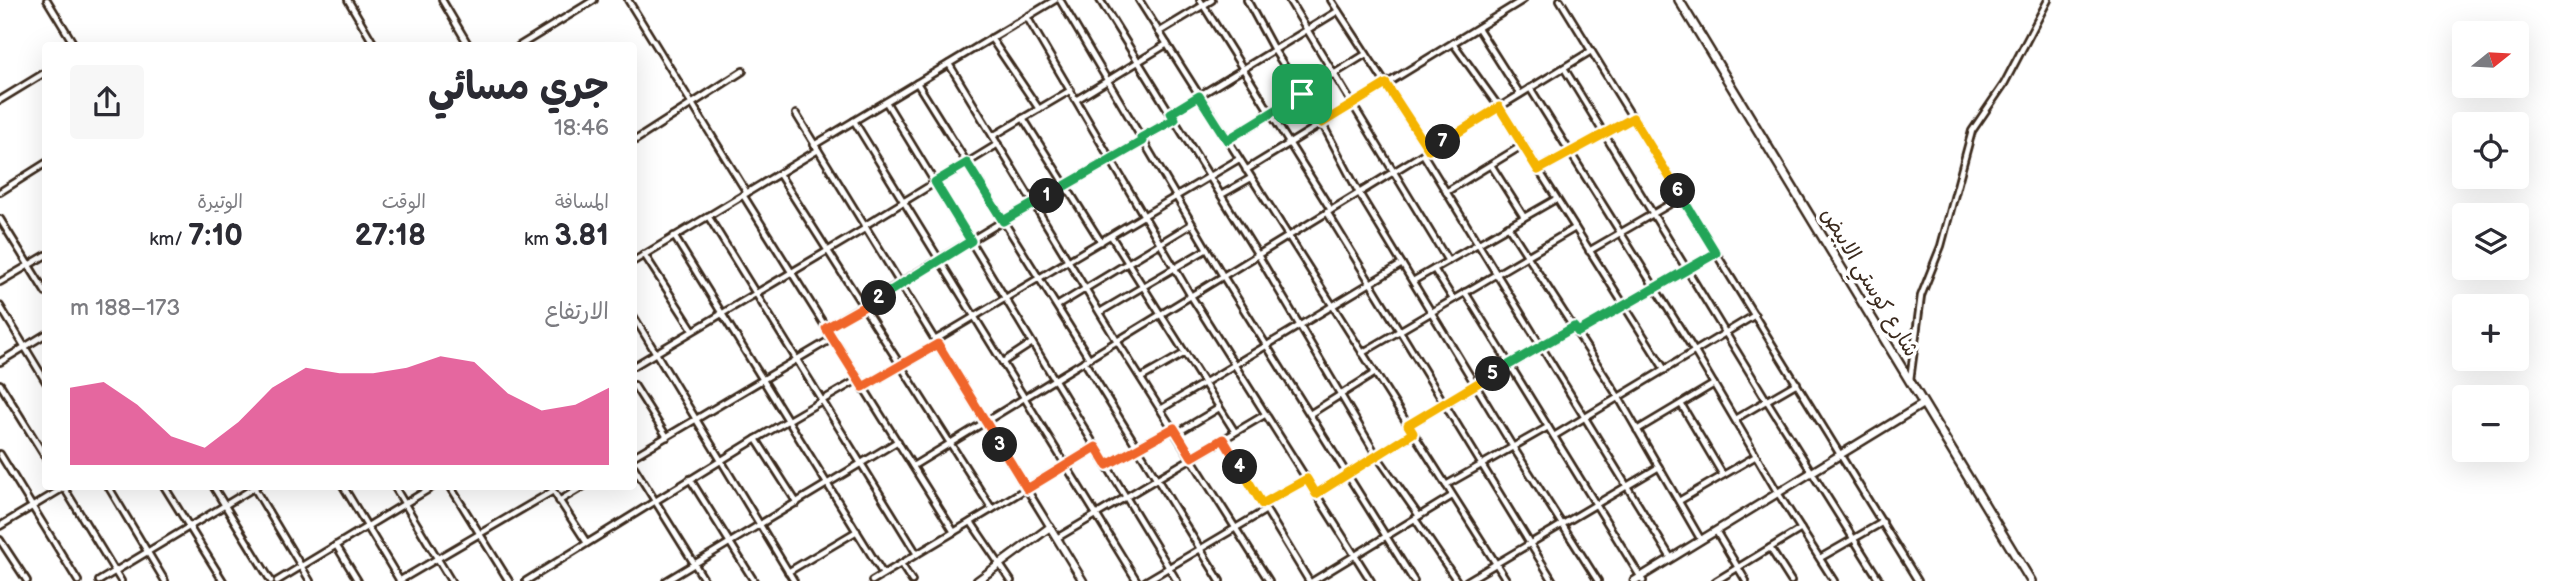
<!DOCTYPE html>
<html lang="ar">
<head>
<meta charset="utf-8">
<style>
  :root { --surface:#fff; --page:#f7f7f7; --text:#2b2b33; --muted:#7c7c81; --accent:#db2777 }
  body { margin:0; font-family:"Balsamiq Sans","Playpen Sans Arabic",sans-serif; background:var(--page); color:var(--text); direction:rtl; height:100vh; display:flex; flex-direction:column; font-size:26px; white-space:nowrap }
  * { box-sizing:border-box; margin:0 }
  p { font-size:23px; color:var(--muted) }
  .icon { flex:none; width:38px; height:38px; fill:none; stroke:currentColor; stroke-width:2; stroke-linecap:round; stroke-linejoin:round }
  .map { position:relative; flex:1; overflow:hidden; direction:ltr }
  .side { position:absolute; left:42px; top:42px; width:595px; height:448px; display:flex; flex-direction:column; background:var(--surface); border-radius:7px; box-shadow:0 7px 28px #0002; direction:rtl }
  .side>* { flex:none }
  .needle { width:46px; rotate:72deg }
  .buttons { position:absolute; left:2452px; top:21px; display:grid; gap:14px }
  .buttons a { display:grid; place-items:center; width:77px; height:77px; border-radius:7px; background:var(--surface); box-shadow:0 7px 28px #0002; font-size:35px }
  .pin { position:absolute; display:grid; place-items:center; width:60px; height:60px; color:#fff; margin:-30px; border-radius:14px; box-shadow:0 4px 10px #0006 }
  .km { position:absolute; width:35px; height:35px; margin:-18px; border-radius:50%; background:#222; color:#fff; font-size:19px; line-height:35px; text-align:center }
  .round { display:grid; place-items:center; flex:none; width:74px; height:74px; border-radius:7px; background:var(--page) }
  .headline { display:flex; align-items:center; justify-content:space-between; height:119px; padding:0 28px }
  h1 { font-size:38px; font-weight:700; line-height:52px }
  .metrics { display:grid; grid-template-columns:repeat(3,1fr); gap:10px; height:119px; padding:7px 28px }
  .metrics div { display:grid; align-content:center }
  .metrics b { font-size:30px; font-weight:700 }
  .metrics small { font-size:19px; font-weight:400 }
  .metrics p { font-size:19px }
  .chart { height:196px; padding:14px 28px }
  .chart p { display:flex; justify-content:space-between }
  .chart svg { width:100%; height:126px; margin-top:7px; fill:var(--accent); opacity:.7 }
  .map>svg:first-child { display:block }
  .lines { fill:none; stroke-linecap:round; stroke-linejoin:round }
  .minor-casing { stroke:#3b2a1e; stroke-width:10 }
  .major-casing { stroke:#3b2a1e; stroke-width:11 }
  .highway-casing { stroke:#3b2a1e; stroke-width:12 }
  .minor { stroke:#fff; stroke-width:4.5 }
  .major { stroke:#fff; stroke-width:6 }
  .highway { stroke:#fff; stroke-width:7 }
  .split-1-casing { stroke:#fff; stroke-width:14 }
  .split-2-casing { stroke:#fff; stroke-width:14 }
  .split-3-casing { stroke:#fff; stroke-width:14 }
  .split-4-casing { stroke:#fff; stroke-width:14 }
  .split-5-casing { stroke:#fff; stroke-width:14 }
  .split-6-casing { stroke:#fff; stroke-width:14 }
  .split-7-casing { stroke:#fff; stroke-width:14 }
  .split-8-casing { stroke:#fff; stroke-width:14 }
  .split-1 { stroke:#22a559; stroke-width:9 }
  .split-2 { stroke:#22a559; stroke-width:9 }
  .split-3 { stroke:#f0652b; stroke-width:9 }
  .split-4 { stroke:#f0652b; stroke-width:9 }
  .split-5 { stroke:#f5b400; stroke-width:9 }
  .split-6 { stroke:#22a559; stroke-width:9 }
  .split-7 { stroke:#f5b400; stroke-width:9 }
  .split-8 { stroke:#f5b400; stroke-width:9 }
  .labels { text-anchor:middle; stroke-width:7; stroke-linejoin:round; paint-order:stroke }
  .street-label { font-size:21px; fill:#3b2a1e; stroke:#fff }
</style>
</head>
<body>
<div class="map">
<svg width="2550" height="581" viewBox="0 0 2550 581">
  <rect width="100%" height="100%" fill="#fff"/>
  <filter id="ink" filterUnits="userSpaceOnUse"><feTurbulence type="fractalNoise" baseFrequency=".0143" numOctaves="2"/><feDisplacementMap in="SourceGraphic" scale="14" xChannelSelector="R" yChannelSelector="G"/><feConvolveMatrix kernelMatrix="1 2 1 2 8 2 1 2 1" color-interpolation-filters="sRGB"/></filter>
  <g filter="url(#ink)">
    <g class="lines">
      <g class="minor-casing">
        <g id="minor">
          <path d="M47 0 75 46"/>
          <path d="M348 0 375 46"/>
          <path d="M442 0 469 46"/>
          <path d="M628 0 747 193"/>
          <path d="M1060 0 1223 276 1414 581"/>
          <path d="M1100 0 1258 255 1377 456 1419 516"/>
          <path d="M1139 0 1507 581"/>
          <path d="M1200 0 1331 210"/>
          <path d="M1247 0 1274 50 1322 123 1359 193 1513 447 1598 581"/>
          <path d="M1289 0 1448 261"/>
          <path d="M1331 0 1429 150"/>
          <path d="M1560 0 1918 581"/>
          <path d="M1027 17 1191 296 1371 581"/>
          <path d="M1478 28 1520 94"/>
          <path d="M1159 32 1212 0"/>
          <path d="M991 38 1039 109"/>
          <path d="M1453 43 1499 107 1665 370"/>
          <path d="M519 46 594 0"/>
          <path d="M949 64 1117 341 1269 581"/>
          <path d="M1564 68 1767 401 1880 581"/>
          <path d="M917 83 1089 358"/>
          <path d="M1530 88 1695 352 1778 493 1834 581"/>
          <path d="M0 100 46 72"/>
          <path d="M1076 100 1167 44"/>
          <path d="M886 102 1177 581"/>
          <path d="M1171 113 1338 11"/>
          <path d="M796 114 1050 527"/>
          <path d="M1023 118 1101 242"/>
          <path d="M854 121 1137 581"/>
          <path d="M993 136 1071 90"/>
          <path d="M1141 138 1175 119"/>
          <path d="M1227 140 1366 54"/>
          <path d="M634 141 743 71"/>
          <path d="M814 145 1055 0"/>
          <path d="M1423 154 1671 558"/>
          <path d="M1491 165 1524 217"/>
          <path d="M1246 170 1523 0"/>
          <path d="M1538 170 1633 118"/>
          <path d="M779 174 992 509"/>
          <path d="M0 192 46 163"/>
          <path d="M1446 192 1523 145"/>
          <path d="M743 195 954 532"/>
          <path d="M1221 195 1251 178"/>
          <path d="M1327 212 1553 581"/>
          <path d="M708 216 917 554"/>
          <path d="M0 219 46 293"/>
          <path d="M864 226 998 144"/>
          <path d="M1508 226 1619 398 1701 540"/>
          <path d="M674 236 883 574"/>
          <path d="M1111 236 1235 432"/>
          <path d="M1589 251 1682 197"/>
          <path d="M644 254 693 330"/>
          <path d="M634 261 818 150"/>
          <path d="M1434 269 1453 299"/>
          <path d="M1413 281 1556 199"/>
          <path d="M0 282 46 255"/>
          <path d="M1465 292 1643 581"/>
          <path d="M0 306 46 382"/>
          <path d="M1057 306 1192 224"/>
          <path d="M1100 312 1207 249"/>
          <path d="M634 317 794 581"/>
          <path d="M826 328 1003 221 1143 141"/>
          <path d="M1578 332 1716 253"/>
          <path d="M935 340 1239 159"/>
          <path d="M1362 353 1575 228"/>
          <path d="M1084 361 1220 581"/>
          <path d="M0 362 46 334"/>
          <path d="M1003 362 1032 343"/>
          <path d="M634 366 866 228"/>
          <path d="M1141 378 1185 353"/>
          <path d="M1910 380 1921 296 1941 246 1972 131 2004 84 2048 0"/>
          <path d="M0 384 46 458"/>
          <path d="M634 385 667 437"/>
          <path d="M863 387 938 344"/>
          <path d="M1681 404 1723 475"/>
          <path d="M1161 409 1402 264"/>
          <path d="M1310 414 1375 373"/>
          <path d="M1735 419 1797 383"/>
          <path d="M1408 425 1574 327"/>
          <path d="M1637 430 1714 384"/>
          <path d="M1177 433 1219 408"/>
          <path d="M1554 436 1755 315"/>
          <path d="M756 439 797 503"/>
          <path d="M1223 439 1309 581"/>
          <path d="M0 454 78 581"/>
          <path d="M634 456 833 338"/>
          <path d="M1107 465 1174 428"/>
          <path d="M913 466 1591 51"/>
          <path d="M634 467 705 581"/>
          <path d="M690 479 754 581"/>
          <path d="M1446 485 1548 427"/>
          <path d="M63 486 121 581"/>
          <path d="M108 486 165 581"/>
          <path d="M164 486 223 581"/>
          <path d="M213 486 271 581"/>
          <path d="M253 486 310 581"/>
          <path d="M343 486 400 581"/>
          <path d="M394 486 451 581"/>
          <path d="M450 486 509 581"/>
          <path d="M550 486 587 543"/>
          <path d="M1316 494 1413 433"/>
          <path d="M559 501 584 486"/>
          <path d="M1679 501 1756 456"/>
          <path d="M1262 504 1307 479"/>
          <path d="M1415 519 1457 581"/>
          <path d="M971 522 1011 581"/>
          <path d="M0 526 65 487"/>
          <path d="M1716 531 1746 581"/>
          <path d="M1057 538 1266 414"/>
          <path d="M0 540 27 581"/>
          <path d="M336 545 358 581"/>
          <path d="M1770 548 1791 581"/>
          <path d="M1820 558 1883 522"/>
          <path d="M901 564 912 581"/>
          <path d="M788 572 857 531"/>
          <path d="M99 581 257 486"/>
          <path d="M277 581 434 486"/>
          <path d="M399 581 553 491"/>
          <path d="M526 581 756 439 859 379"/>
          <path d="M666 581 898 441"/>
          <path d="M872 581 1096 447"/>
          <path d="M1146 581 1266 510"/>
          <path d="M1313 581 1452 496"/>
          <path d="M1467 581 1659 467"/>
          <path d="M1716 581 1801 529"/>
        </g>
      </g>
      <g class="major-casing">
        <g id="major">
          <path d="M977 581 1050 527 1083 581"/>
          <path d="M1634 581 1923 404"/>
        </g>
      </g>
      <g class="highway-casing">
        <path id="highway" d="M1679 0 2031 581"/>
      </g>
      <use href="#minor" class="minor"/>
      <use href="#major" class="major"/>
      <use href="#highway" class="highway"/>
    </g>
  </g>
  <g class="lines" filter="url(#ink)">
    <g class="split-1-casing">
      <path id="split-1" d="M1047 196 1143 141 1141 138 1175 119 1171 113 1199 96 1227 140 1302 94"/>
    </g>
    <g class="split-2-casing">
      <path id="split-2" d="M879 298 971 241 935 182 967 163 1003 221 1047 196"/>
    </g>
    <g class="split-3-casing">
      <path id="split-3" d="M879 298 826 328 863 387 938 344 1000 445"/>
    </g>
    <g class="split-4-casing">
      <path id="split-4" d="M1000 445 1027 489 1096 447 1107 465 1174 428 1192 457 1223 439 1240 467"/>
    </g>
    <g class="split-5-casing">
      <path id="split-5" d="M1240 467 1262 504 1307 479 1316 494 1413 433 1408 425 1493 374"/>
    </g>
    <g class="split-6-casing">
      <path id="split-6" d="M1493 374 1574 327 1578 332 1716 253 1678 191"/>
    </g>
    <g class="split-7-casing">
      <path id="split-7" d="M1443 142 1499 107 1538 170 1633 118 1678 191"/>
    </g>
    <g class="split-8-casing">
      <path id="split-8" d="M1302 94 1322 123 1386 84 1429 150 1443 142"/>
    </g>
    <use href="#split-1" class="split-1"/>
    <use href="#split-2" class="split-2"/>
    <use href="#split-3" class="split-3"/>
    <use href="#split-4" class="split-4"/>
    <use href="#split-5" class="split-5"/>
    <use href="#split-6" class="split-6"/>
    <use href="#split-7" class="split-7"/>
    <use href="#split-8" class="split-8"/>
  </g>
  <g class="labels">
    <g class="street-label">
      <text transform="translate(1870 282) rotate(59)" y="7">شارع كوستي الابيض</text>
    </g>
  </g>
</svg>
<div class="buttons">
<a><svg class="needle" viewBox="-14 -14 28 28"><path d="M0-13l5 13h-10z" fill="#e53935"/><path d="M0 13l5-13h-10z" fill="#7c7c81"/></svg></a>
<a><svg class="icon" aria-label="locate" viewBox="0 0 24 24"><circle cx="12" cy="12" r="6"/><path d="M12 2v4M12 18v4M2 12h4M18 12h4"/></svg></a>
<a><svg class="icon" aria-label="layers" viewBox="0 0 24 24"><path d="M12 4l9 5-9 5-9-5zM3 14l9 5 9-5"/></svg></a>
<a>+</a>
<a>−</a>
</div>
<div class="pin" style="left:1302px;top:94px;background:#1e9e55"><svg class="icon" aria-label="arrive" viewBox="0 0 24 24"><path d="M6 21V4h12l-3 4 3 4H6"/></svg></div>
<b class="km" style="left:1047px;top:196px">1</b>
<b class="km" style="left:879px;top:298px">2</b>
<b class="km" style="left:1000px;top:445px">3</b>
<b class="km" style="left:1240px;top:467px">4</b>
<b class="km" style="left:1493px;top:374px">5</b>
<b class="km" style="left:1678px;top:191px">6</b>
<b class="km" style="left:1443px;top:142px">7</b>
<section class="side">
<div class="headline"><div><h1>جري مسائي</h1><p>18:46</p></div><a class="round"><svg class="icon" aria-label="share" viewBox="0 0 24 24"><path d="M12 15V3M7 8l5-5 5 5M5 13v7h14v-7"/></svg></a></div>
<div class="metrics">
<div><p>المسافة</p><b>3.81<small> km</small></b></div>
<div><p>الوقت</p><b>27:18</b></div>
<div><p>الوتيرة</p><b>7:10<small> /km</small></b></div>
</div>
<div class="chart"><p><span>الارتفاع</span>173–188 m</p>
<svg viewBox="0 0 160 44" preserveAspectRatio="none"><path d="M0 44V17L10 15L20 23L30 34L40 38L50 29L60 17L70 10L80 12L90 12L100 10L110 6L120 8L130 19L140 25L150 23L160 17V44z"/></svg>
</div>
</section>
</div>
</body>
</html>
